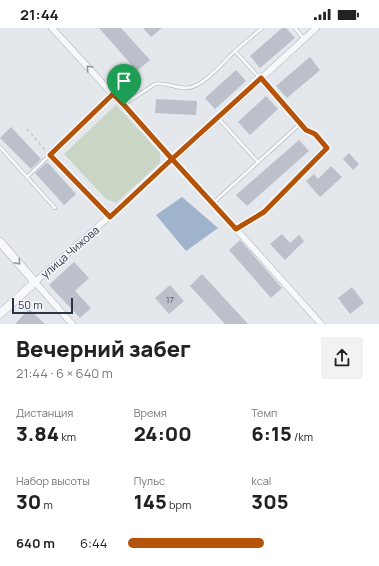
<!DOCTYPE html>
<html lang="ru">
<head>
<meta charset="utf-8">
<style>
  :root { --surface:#fff; --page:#f2f2f2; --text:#222; --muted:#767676; --accent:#b45309 }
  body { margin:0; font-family:Manrope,sans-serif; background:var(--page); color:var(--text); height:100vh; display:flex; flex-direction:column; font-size:15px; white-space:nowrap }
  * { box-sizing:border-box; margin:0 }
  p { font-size:13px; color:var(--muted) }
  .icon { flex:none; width:22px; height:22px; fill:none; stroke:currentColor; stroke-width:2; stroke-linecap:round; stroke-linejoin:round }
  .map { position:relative; height:296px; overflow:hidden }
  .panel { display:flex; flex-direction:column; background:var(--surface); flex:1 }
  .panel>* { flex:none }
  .scale { position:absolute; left:12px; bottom:10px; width:61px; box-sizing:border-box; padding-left:4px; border:2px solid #2b3445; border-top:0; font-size:11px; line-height:14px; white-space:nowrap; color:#2b3445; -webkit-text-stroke:3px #f4f6f9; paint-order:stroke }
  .pin { position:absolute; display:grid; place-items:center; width:34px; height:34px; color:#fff; margin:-41px -17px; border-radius:50% 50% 50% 0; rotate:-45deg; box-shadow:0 0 4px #0007 }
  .pin .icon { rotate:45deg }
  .round { display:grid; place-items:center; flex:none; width:42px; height:42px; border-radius:0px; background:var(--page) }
  .head { display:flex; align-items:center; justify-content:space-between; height:68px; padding:0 16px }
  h1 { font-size:22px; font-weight:800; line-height:30px }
  .metrics { display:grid; grid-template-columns:repeat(3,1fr); gap:6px; height:68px; padding:4px 16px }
  .metrics div { display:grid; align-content:center }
  .metrics b { font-size:20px; font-weight:800 }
  .metrics small { font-size:11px; font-weight:400 }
  .metrics p { font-size:11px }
  ul { padding:0 16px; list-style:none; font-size:13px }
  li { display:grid; grid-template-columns:64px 48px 1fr; align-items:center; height:30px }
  li i { height:10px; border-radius:5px; background:var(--accent) }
  .status { display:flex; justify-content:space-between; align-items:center; height:28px; padding:0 20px; background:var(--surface); direction:ltr }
  .status svg { height:11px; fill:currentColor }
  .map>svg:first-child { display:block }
  .green { fill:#c9d6c5 }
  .water { fill:#9fb4cc }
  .building { fill:#bbc0ca }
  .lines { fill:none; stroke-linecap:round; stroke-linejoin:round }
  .service-casing { stroke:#a9aeb7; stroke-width:4 }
  .minor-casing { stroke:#a9aeb7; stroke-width:7 }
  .tertiary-casing { stroke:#a9aeb7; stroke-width:9 }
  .path { stroke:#c2c5cb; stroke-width:1.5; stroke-dasharray:3 3; stroke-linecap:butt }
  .service { stroke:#f7f8fa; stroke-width:3 }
  .minor { stroke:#f7f8fa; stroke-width:6 }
  .tertiary { stroke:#f7f8fa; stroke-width:8 }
  .oneway { stroke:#9196a0 }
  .route-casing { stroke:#fff; stroke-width:8 }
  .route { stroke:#b45309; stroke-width:5 }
  .labels { text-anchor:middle; stroke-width:3; stroke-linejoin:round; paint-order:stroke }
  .number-label { font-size:9px; fill:#4f5766 }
  .street-label { font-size:11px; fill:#2b3445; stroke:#f4f6f9 }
</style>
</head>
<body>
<div class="status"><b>21:44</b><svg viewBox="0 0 49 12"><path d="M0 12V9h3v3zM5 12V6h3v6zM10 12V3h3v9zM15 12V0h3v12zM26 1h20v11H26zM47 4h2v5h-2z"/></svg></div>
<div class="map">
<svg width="379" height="296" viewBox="0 0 379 296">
  <rect width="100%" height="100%" fill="#e4e7ec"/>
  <path class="green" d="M116 77 160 125V135L116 175 106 171 64 126Z"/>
  <path class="water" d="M182 169 218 200 186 223 156 187Z"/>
  <g class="building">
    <path d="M99 0H121L150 32 137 43Z"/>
    <path d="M143 0H162L151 9Z"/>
    <path d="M282 0H286L295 10 260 40 250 28Z"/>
    <path d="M310 29 320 42 287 70 276 58Z"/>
    <path d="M236 42 246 53 215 81 205 70Z"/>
    <path d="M266 68 278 81 250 107 238 94Z"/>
    <path d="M156 71 197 73 196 87 155 85Z"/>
    <path d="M11 99 41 131 31 141 0 110Z"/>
    <path d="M299 112 309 123 247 178 236 167Z"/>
    <path d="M349 125 359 136 353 142 343 131Z"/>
    <path d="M46 135H48L76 166 64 177 35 145Z"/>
    <path d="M331 138 342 149 320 169 306 153 314 146 318 151Z"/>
    <path d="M282 206 290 215 299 207 304 213 285 232 270 216Z"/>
    <path d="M240 212 282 260 271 270 229 222Z"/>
    <path d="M74 234 89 250 75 263 91 280 80 290 49 257Z"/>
    <path d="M202 246 248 296H225L190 258Z"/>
    <path d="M170 257 184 273 169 286 155 270Z"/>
    <path d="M352 259 364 275 350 286 338 270Z"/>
    <path d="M29 281 45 296H15Z"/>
  </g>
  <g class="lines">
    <g class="service-casing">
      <g id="service">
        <path d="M295 0 304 11"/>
        <path d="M235 23 262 0"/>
        <path d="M123 77 155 56C166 54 175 60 186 60 203 60 223 34 235 23L306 101 315 107 327 120 264 184 236 201 173 132"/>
        <path d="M217 89 258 134"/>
        <path d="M0 119 27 149 113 66"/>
        <path d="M27 149 55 180"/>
        <path d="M213 175 301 95"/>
      </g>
    </g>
    <g class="minor-casing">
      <g id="minor">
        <path d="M52 0 172 131"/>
        <path d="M236 201 321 296"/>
        <path d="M72 296 35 254C131 171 223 85 316 0"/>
      </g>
    </g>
    <g class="tertiary-casing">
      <path id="tertiary" d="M0 214 35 254 0 286"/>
    </g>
    <g class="path">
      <path d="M27 101 46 123"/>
      <path d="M53 130 105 183"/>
    </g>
    <use href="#service" class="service"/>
    <use href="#minor" class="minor"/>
    <use href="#tertiary" class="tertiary"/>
  </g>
  <defs><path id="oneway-chevron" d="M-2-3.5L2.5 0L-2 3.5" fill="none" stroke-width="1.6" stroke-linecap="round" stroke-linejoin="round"/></defs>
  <g class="oneway">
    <use href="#oneway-chevron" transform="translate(89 40) rotate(-133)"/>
    <use href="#oneway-chevron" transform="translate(18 234) rotate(49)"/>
  </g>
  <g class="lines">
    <g class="route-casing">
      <path id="route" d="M124 77 113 66 50 127 110 189 172 131 236 201 264 184 327 120 315 106 306 102 261 50 172 131 124 77"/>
    </g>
    <use href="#route" class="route"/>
  </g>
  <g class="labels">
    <g class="number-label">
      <text x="170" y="275">17</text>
    </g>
    <g class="street-label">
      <text transform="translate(70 224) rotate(-41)" y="4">улица Чижова</text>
    </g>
  </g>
</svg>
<div class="scale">50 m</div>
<div class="pin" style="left:124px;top:77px;background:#1e9e55"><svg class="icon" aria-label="arrive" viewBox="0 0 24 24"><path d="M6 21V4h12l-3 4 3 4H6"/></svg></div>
</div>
<section class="panel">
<div class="head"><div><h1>Вечерний забег</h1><p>21:44 · 6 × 640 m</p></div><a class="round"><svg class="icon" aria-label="share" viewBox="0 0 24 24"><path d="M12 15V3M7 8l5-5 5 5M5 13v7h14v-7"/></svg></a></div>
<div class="metrics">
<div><p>Дистанция</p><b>3.84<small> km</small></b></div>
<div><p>Время</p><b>24:00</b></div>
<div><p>Темп</p><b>6:15<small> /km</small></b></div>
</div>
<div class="metrics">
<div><p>Набор высоты</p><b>30<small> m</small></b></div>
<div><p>Пульс</p><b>145<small> bpm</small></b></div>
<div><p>kcal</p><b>305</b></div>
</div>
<ul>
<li><b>640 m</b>6:44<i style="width:58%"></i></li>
</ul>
</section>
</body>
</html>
